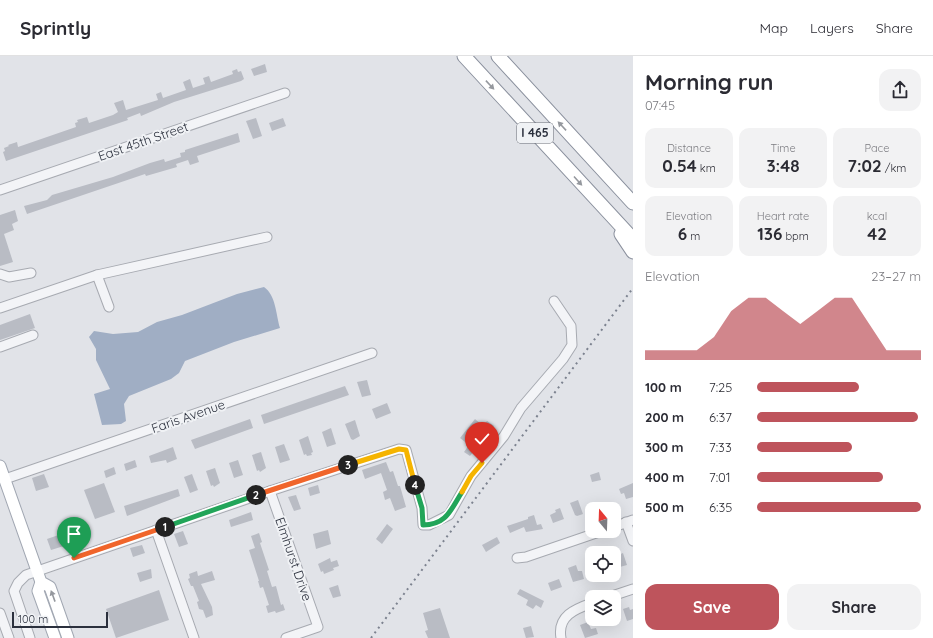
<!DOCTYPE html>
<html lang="en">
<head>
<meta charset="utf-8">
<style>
  :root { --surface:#fff; --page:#f2f2f3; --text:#2b2b33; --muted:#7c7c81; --line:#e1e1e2; --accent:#be545c }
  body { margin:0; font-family:Quicksand,sans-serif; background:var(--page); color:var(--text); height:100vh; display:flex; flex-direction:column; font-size:15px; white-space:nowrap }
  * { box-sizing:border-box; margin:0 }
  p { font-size:13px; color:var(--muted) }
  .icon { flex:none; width:22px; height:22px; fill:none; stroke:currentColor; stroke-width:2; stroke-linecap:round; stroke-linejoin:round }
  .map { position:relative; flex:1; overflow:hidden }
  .sheet { display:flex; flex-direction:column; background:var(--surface); width:300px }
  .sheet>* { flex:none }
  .needle { width:26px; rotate:341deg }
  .controls { position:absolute; left:585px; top:446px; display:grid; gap:8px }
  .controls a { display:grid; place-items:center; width:36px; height:36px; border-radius:8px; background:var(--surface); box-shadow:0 4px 16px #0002; font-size:20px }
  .scale { position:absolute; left:12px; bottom:10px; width:96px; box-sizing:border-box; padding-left:4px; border:2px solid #2b303d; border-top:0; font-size:11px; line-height:14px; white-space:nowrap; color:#2b303d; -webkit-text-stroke:3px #f0f2f5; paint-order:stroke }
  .pin { position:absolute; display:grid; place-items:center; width:34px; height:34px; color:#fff; margin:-41px -17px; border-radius:50% 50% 50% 0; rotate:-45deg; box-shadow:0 0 4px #0007 }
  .pin .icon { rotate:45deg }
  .km { position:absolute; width:20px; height:20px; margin:-10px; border-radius:50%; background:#222; color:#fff; font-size:11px; line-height:20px; text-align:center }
  .round { display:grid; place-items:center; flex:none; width:42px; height:42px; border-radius:12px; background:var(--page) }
  .summary { display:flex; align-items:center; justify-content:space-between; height:68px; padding:0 12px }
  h1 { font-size:22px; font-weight:700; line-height:30px }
  .stats { display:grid; grid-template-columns:repeat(3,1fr); gap:6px; height:68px; padding:4px 12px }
  .stats div { display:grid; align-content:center; border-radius:10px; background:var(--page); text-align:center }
  .stats b { font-size:17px; font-weight:700 }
  .stats small { font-size:11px; font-weight:400 }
  .stats p { font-size:11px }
  .chart { height:112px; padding:8px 12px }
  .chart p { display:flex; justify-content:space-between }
  .chart svg { width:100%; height:72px; margin-top:4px; fill:var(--accent); opacity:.7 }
  .button { display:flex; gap:8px; margin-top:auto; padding:8px 12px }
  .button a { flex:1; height:46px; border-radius:12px; background:var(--accent); color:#fff; font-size:16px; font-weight:700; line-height:46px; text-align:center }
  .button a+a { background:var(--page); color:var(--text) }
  ul { padding:0 12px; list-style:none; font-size:13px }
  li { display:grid; grid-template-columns:64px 48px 1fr; align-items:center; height:30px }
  li i { height:10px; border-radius:5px; background:var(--accent) }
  header { display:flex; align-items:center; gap:24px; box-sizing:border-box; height:56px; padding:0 20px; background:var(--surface); border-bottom:1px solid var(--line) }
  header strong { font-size:19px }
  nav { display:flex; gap:22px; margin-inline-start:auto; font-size:14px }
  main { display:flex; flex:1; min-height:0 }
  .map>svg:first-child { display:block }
  .water { fill:#a0aec4 }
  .building { fill:#b9bcc4 }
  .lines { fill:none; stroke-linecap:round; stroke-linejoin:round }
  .minor-casing { stroke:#a7aab1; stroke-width:11 }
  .major-casing { stroke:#a1a7b2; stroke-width:13 }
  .highway-casing { stroke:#8a909d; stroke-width:15 }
  .minor { stroke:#f3f4f7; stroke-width:9 }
  .major { stroke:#fff; stroke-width:11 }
  .highway { stroke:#fff; stroke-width:13 }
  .rail { stroke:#7c828f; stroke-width:2; stroke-dasharray:2 4; stroke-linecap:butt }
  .oneway { fill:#95989e }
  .split-1-casing { stroke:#fff; stroke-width:8 }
  .split-2-casing { stroke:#fff; stroke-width:8 }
  .split-3-casing { stroke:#fff; stroke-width:8 }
  .split-4-casing { stroke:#fff; stroke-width:8 }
  .split-5-casing { stroke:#fff; stroke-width:8 }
  .split-6-casing { stroke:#fff; stroke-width:8 }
  .split-1 { stroke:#f0652b; stroke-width:5 }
  .split-2 { stroke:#22a559; stroke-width:5 }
  .split-3 { stroke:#f0652b; stroke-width:5 }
  .split-4 { stroke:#f5b400; stroke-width:5 }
  .split-5 { stroke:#22a559; stroke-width:5 }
  .split-6 { stroke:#f5b400; stroke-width:5 }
  .labels { text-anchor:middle; stroke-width:4; stroke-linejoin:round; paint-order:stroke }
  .shield { fill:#f0f2f5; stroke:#666a74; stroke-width:1 }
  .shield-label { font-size:12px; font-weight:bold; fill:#2b303d }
  .street-label { font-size:13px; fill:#2b303d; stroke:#f0f2f5 }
</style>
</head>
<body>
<header>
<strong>Sprintly</strong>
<nav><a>Map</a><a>Layers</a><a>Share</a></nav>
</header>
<main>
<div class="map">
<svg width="633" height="582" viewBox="0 0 633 582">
  <rect width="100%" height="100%" fill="#e1e3e8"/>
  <path class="water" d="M264 231C276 239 276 259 280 272L234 286 185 305 179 317 171 323 129 340 124 348 126 365 121 368 102 369 94 338 110 333 96 304V293L89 281 94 275 113 278 138 276 157 266 182 259 237 238Z"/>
  <g class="building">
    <path d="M265 8 267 16 254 20 251 13Z"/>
    <path d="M237 13 238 16 241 15 244 23 241 25 174 46 141 60 140 57 127 62 128 64 6 105 3 96 5 95 4 92 9 90 8 89 17 86 18 91 76 71 75 67 78 66 77 64 87 61 89 67 113 59 118 56 114 47 123 44 126 54 158 44 156 38 161 36 163 42 186 34 183 26 190 23 193 32 205 28 203 22 209 20 211 26 233 18 232 15Z"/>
    <path d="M256 62 262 80 253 83 246 65Z"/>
    <path d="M283 62 286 70 272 75 269 67Z"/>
    <path d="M238 77 240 86 197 100 199 106 190 109 188 104 176 108 177 111 146 120 145 118 27 158 24 150 47 144 52 139 113 121 150 107 164 103 165 106 181 101 180 97 185 96V94Z"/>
    <path d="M15 154 18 165 12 168 14 174 4 178 13 206 0 210V159Z"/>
    <path d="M30 258 35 272 0 284V269Z"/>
    <path d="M367 324 371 339 362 341 357 326Z"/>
    <path d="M345 330 349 339 264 368 261 359Z"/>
    <path d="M387 347 391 357 376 363 372 353Z"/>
    <path d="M250 363 253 372 195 393 191 384Z"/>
    <path d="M475 363 483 370 487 365 494 370 470 400 464 396 469 389 460 382Z"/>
    <path d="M355 364 360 380 353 384 351 383 345 368Z"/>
    <path d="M331 372 336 388 327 391 322 376Z"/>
    <path d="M308 380 313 396 311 397 312 399 307 400 306 398 304 399 299 384Z"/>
    <path d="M284 388 290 404 280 407 275 391Z"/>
    <path d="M173 391 177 403 167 407 166 404 151 407 149 400Z"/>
    <path d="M261 396 266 412 260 416 259 414 257 415 252 399Z"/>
    <path d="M135 404 137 411 126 415 124 408Z"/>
    <path d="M238 404 243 419 234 422 229 407Z"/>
    <path d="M386 406 390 416 393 415 398 430H400L406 451 395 455 390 442 385 444 383 436 387 434 381 417 365 423 362 414Z"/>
    <path d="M114 411 116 418 106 422 104 415Z"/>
    <path d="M215 412 220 427 214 431 213 429 211 430 206 415Z"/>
    <path d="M599 416 601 424 592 426 590 419Z"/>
    <path d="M44 418 49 431 36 435 32 422Z"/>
    <path d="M192 418 198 434 190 437 184 421Z"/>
    <path d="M104 427 115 456 95 463 84 434Z"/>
    <path d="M633 427V441L626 443 624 437 621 438 619 433Z"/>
    <path d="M318 429 320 437 310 440 308 432Z"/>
    <path d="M178 433 180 440 127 460 124 450Z"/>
    <path d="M296 439 301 453 294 455 288 441Z"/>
    <path d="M578 444 583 458 577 460 575 459 570 447Z"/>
    <path d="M560 452 564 463 553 467 550 459 556 456 555 454Z"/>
    <path d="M251 456 253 464 231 471 229 464Z"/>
    <path d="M534 459 537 469 541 468 543 473 526 476 524 471 510 477 507 470 528 463V461Z"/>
    <path d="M387 468 393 473 382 488 376 483Z"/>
    <path d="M76 473 80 485 51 494 47 483Z"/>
    <path d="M328 474 331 488 316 493 313 478Z"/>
    <path d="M183 475 188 488 179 491 174 478Z"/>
    <path d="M259 477 262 486 260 487 269 514 267 515 272 531 276 530 281 549 283 548 285 554 276 557 275 555 268 557 266 550 269 549 263 531 260 532 258 525H259L249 494 255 492 251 480Z"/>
    <path d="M497 481 500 487 486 496 482 489Z"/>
    <path d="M142 489 145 497 133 501 130 492Z"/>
    <path d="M623 497 627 509 616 512 614 504 619 503 618 499Z"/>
    <path d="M330 502 331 506 337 504 339 510 333 512 334 514 324 518 323 515 321 516 318 508Z"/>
    <path d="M576 509 578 515H582L584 523 573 526 568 512Z"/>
    <path d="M151 513 152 522 140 526 137 517Z"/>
    <path d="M197 515 198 520 212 515 215 524 201 528 212 551 213 559 206 562 203 554 199 553 197 546 199 545 193 530H191L188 523 190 522 189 518Z"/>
    <path d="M559 523 562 531 551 535 548 527Z"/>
    <path d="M338 529 341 540 333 542 329 532Z"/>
    <path d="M520 533 544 545 541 552 536 549 533 553 526 549 528 544 517 538Z"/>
    <path d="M159 534 169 564 116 582 106 553Z"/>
    <path d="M629 551 630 554 633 553V563L627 565 623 553Z"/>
    <path d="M440 552 450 582H428L425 575 428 574 423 557Z"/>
    <path d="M588 566 591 573 596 572 598 578 585 582 580 569Z"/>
    <path d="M531 570 534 581 526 582 523 572Z"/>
  </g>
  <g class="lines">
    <g class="minor-casing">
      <g id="minor">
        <path d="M0 134 285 37"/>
        <path d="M0 218 9 221 31 217"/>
        <path d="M97 219 109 251"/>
        <path d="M0 252 97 219 267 181"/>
        <path d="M0 291 33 279"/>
        <path d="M5 423 372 297"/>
        <path d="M270 435 318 571 286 582"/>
        <path d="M626 466 633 485"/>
        <path d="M614 471 633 464"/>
        <path d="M156 474 194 582"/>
        <path d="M517 502 526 501 602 475"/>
        <path d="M609 541 633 533"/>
        <path d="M0 557 9 582"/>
        <path d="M30 582 14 535 18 527 26 519 270 435 399 393 406 394 422 452 423 469H429L449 459 471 420 504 380 521 352 563 303 572 289 571 270 554 245"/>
        <path d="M561 582C557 560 575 553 592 547"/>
      </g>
    </g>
    <g class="major-casing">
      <g id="major">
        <path d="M0 410 41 526 50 531 68 582"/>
        <path d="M41 526 38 535 55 582"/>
      </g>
    </g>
    <g class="highway-casing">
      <g id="highway">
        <path d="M464 0 633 183"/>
        <path d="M498 0 633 147"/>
        <path d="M621 178 633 196"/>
      </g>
    </g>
    <use href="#minor" class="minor"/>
    <use href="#major" class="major"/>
    <use href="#highway" class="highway"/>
    <path class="rail" d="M371 582 633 232"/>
  </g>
  <defs><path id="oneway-solid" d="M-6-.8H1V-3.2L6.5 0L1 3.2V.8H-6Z"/></defs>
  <g class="oneway">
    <use href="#oneway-solid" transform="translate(490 29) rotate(47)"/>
    <use href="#oneway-solid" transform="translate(562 70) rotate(-133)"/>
    <use href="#oneway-solid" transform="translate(578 125) rotate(48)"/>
    <use href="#oneway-solid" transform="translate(53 540) rotate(-110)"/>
  </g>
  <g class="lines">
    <g class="split-1-casing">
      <path id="split-1" d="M74 502 165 471"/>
    </g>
    <g class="split-2-casing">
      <path id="split-2" d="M165 471 256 439"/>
    </g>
    <g class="split-3-casing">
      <path id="split-3" d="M256 439 348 409"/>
    </g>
    <g class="split-4-casing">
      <path id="split-4" d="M348 409 399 393 406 394 415 429"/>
    </g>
    <g class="split-5-casing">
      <path id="split-5" d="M415 429 422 452 423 469C447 469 451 453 462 436"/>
    </g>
    <g class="split-6-casing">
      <path id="split-6" d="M462 436 471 420 482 407"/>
    </g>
    <use href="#split-1" class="split-1"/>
    <use href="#split-2" class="split-2"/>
    <use href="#split-3" class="split-3"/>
    <use href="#split-4" class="split-4"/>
    <use href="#split-5" class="split-5"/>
    <use href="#split-6" class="split-6"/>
  </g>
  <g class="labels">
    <rect class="shield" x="517" y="67" width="36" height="20" rx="3"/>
    <g class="shield-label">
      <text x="535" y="81">I 465</text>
    </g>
    <g class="street-label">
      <text transform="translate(143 85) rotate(-19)" y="5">East 45th Street</text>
      <text transform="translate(188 360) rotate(-19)" y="5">Faris Avenue</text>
      <text transform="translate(294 503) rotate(71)" y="5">Elmhurst Drive</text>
    </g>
  </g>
</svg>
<div class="controls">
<a><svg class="needle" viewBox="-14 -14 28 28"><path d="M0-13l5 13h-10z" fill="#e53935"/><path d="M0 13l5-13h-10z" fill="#7c7c81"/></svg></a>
<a><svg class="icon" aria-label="locate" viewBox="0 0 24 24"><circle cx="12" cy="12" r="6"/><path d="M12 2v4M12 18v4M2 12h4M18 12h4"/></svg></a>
<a><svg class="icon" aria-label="layers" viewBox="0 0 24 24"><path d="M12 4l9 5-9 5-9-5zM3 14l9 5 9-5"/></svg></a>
</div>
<div class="scale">100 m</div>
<div class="pin" style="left:74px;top:502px;background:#1e9e55"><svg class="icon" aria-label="arrive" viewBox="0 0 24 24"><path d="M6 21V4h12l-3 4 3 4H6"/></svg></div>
<div class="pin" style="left:482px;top:407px;background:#d93025"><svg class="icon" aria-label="check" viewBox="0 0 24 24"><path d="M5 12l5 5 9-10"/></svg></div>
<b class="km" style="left:165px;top:471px">1</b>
<b class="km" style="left:256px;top:439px">2</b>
<b class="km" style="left:348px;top:409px">3</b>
<b class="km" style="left:415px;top:429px">4</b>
</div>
<section class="sheet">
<div class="summary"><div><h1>Morning run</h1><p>07:45</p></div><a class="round"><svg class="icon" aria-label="share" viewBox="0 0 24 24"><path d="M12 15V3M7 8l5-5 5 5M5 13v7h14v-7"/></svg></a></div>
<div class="stats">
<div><p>Distance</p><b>0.54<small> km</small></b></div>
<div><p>Time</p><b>3:48</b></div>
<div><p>Pace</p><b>7:02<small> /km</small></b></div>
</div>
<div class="stats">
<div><p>Elevation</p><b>6<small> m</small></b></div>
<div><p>Heart rate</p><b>136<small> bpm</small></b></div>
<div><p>kcal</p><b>42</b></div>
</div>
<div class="chart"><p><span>Elevation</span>23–27 m</p>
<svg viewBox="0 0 160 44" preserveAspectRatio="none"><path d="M0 44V38L10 38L20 38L30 38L40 30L50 14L60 6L70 6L80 14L90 22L100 14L110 6L120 6L130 22L140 38L150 38L160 38V44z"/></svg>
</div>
<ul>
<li><b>100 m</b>7:25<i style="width:62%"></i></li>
<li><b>200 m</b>6:37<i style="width:98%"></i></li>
<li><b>300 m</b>7:33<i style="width:58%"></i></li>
<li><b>400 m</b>7:01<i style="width:77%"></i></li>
<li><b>500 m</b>6:35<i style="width:100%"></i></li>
</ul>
<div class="button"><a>Save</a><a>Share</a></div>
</section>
</main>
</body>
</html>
